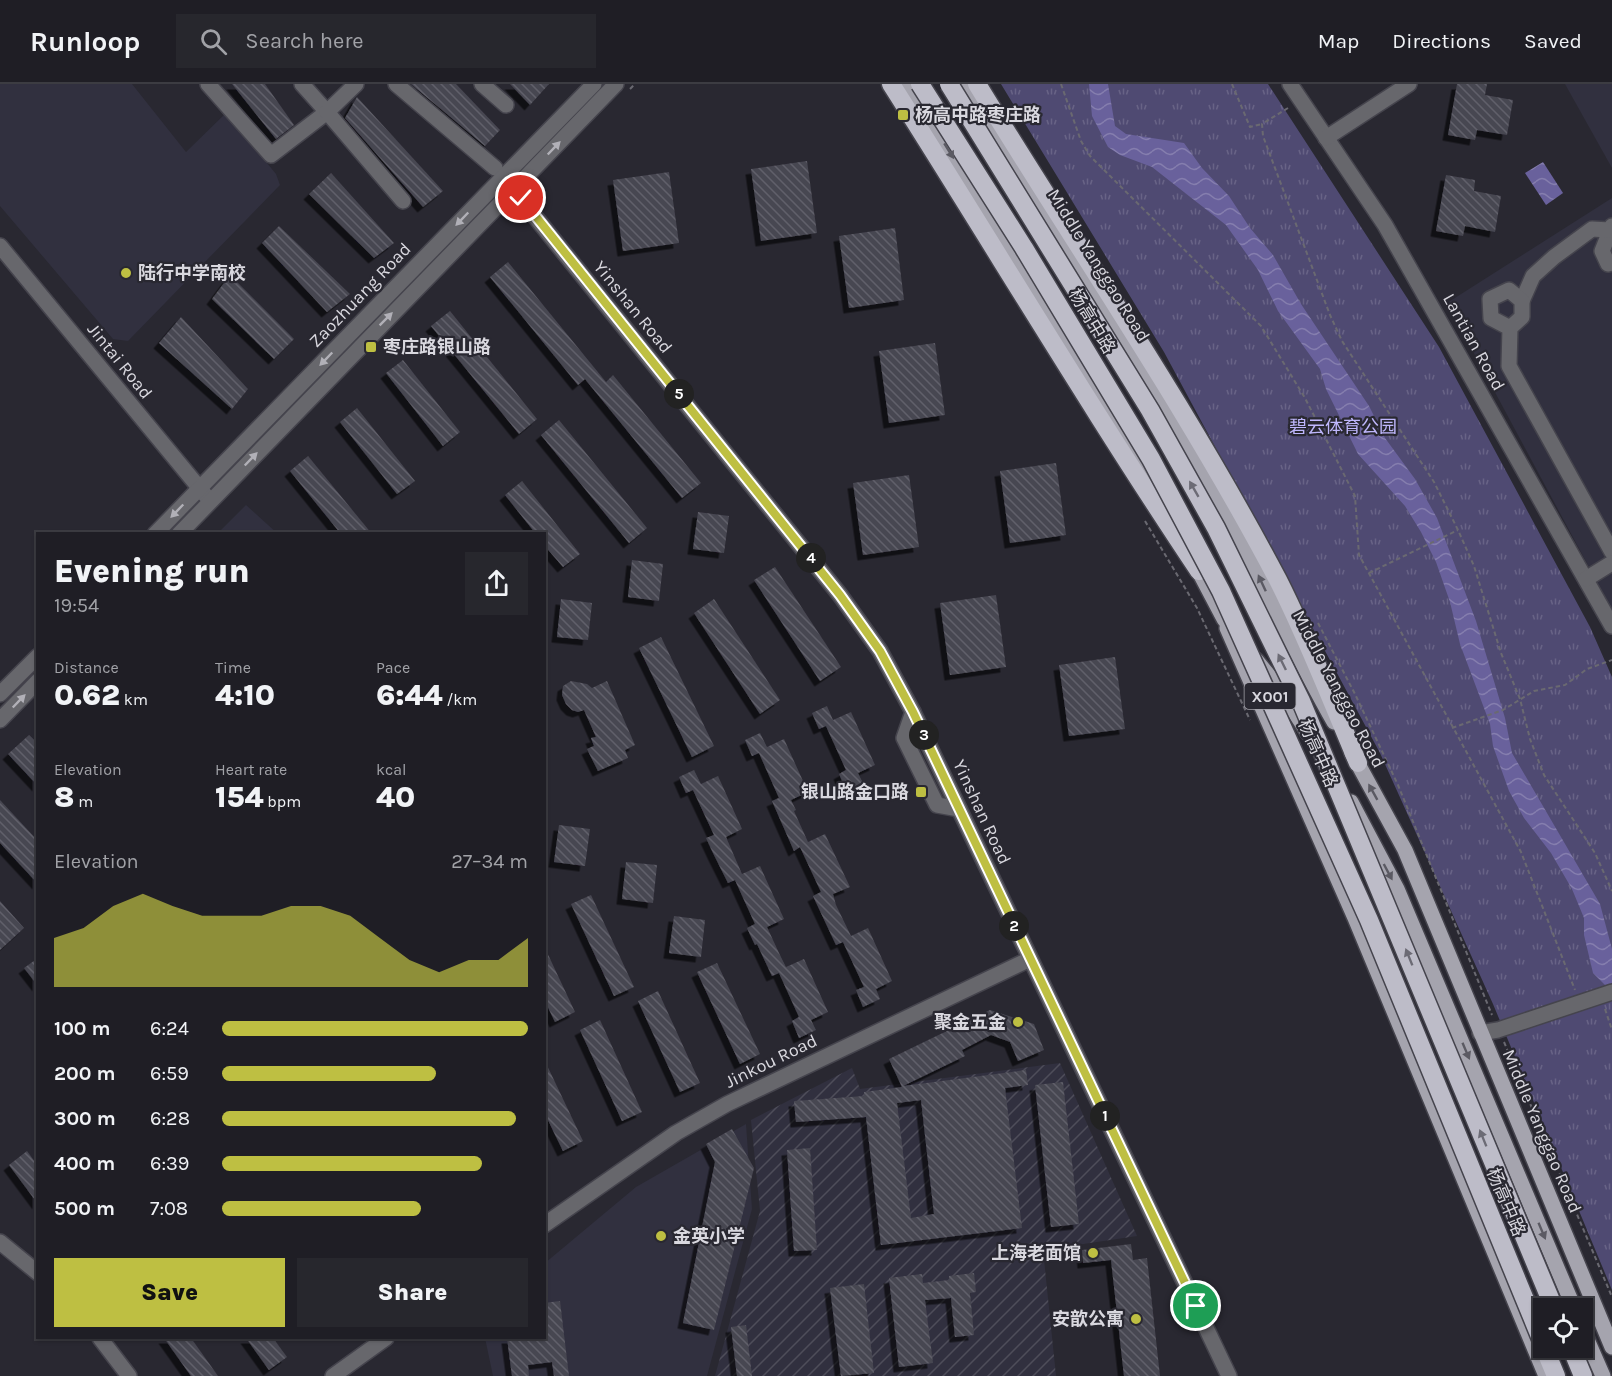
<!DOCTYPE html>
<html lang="en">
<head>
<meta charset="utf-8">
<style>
  :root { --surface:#1f1e25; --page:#27272d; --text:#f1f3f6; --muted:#a1a2a7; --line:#3c3c42; --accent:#bebf42 }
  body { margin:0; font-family:Karla,"Noto Sans SC",sans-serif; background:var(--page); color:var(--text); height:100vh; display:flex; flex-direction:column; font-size:22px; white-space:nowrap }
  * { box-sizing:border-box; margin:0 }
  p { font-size:20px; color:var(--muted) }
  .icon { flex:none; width:33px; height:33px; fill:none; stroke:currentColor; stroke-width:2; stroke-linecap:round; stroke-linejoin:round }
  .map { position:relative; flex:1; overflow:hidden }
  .sheet { position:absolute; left:36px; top:448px; width:510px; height:807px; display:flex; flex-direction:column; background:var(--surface); border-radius:0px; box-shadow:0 2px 4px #0004,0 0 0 2px var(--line) }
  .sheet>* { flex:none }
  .fabs { position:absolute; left:1533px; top:1214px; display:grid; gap:12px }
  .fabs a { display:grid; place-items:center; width:60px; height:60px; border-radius:0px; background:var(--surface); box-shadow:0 2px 4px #0004,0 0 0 2px var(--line); font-size:30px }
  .pin { position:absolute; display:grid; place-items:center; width:51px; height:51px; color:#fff; margin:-26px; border:3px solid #fff; border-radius:50%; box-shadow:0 2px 6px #0007 }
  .km { position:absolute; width:30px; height:30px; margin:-15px; border-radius:50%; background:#222; color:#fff; font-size:16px; line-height:30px; text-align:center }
  .round { display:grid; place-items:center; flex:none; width:63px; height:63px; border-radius:0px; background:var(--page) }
  .summary { display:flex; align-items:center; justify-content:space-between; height:102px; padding:0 18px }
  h1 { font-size:33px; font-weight:800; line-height:45px }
  .metrics { display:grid; grid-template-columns:repeat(3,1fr); gap:9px; height:102px; padding:6px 18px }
  .metrics div { display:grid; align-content:center }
  .metrics b { font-size:30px; font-weight:800 }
  .metrics small { font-size:16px; font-weight:400 }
  .metrics p { font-size:16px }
  .chart { height:168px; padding:12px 18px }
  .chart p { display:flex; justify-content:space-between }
  .chart svg { width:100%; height:108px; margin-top:6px; fill:var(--accent); opacity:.7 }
  .button { display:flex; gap:12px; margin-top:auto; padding:12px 18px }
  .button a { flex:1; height:69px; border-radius:0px; background:var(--accent); color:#111; font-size:24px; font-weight:800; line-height:69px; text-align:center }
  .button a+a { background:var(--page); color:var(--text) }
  ul { padding:0 18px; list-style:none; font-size:20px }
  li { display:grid; grid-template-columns:96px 72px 1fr; align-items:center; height:45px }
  li i { height:15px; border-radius:8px; background:var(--accent) }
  header { display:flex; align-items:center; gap:36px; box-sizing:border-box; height:84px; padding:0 30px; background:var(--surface); border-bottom:2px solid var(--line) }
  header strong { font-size:28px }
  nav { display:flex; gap:33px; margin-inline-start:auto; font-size:21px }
  .search { width:420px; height:54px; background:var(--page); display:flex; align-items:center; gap:15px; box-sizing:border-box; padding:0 21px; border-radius:0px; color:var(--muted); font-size:22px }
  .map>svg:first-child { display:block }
  .built { fill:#31303f }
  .industrial { fill:url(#industrial-furrows) }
  .grass { fill:url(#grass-tufts) }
  .water { fill:url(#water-waves) }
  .building { fill:url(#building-back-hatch); fill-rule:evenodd; filter:url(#shadow) }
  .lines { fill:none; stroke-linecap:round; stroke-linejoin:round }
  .minor-casing { stroke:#45444d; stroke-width:18 }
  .major-casing { stroke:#45444d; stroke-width:18 }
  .highway-casing { stroke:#45444d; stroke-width:21 }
  .path { stroke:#6a6971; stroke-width:2; stroke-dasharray:4.5 3; stroke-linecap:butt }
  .minor { stroke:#67676c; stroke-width:15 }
  .major { stroke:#a5a4ae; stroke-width:15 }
  .highway { stroke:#bdbcc8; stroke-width:18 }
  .highway-bridge-casing { stroke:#45444d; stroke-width:21; stroke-linecap:butt }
  .highway-bridge { stroke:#bdbcc8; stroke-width:18 }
  .oneway { fill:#b1b0b7 }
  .oneway2 { fill:#5b5a63 }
  .oneway3 { fill:#6c6b75 }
  .route-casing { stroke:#fff; stroke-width:12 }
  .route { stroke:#bebf42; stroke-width:8 }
  .poi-dot { fill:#bebf42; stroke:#292831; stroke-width:2 }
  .labels { text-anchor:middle; stroke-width:4.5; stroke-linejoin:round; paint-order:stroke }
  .shield { fill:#292831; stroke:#a4a3ab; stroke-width:1.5 }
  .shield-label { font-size:16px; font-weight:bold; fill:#d9d8df }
  .poi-label { font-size:18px; font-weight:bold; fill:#d9d8df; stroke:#292831; text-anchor:start }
  .street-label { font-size:18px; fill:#d9d8df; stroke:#292831 }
  .park-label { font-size:18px; fill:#bfb7fc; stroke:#292831 }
</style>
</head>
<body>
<header>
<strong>Runloop</strong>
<div class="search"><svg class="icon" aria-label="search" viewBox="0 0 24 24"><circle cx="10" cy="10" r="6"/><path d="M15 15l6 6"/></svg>Search here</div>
<nav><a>Map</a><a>Directions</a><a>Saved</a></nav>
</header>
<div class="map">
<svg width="1612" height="1292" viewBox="0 0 1612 1292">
  <defs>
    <pattern id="industrial-furrows" width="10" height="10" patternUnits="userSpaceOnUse" patternTransform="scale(1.5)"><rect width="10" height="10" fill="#31303f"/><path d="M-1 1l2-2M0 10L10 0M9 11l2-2" fill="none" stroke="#4e4d5a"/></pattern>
    <pattern id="grass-tufts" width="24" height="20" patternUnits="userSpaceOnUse" patternTransform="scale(1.5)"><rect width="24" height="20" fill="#4f4a72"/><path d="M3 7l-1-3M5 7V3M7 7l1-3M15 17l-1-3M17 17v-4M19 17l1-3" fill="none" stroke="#686386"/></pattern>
    <pattern id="water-waves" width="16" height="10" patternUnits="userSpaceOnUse" patternTransform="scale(1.5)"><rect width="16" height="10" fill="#69619c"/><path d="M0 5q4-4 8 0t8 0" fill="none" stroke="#857eae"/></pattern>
    <pattern id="building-back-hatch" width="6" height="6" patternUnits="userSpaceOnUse" patternTransform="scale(1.5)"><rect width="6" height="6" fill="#474651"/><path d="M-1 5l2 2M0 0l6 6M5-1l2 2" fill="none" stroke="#61606a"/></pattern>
    <filter id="shadow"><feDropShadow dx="-5.5" dy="5.5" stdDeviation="0" flood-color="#0009"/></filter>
  </defs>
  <rect width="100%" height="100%" fill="#292831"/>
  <g class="built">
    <path d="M0 0H132L186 68 226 29 276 90 280 101 128 257 113 255 0 122Z"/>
    <path d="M1565 0H1612V84Z"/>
    <path d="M1612 114V526L1447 219Z"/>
    <path d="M246 421 278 450H217Z"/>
    <path d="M746 1040 752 1125 707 1292H493L485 1254H544L545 1179 636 1103Z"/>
  </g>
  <path class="industrial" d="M1060 979 1137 1152 1043 1166 1056 1292H715L760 1127 751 1036 852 984 860 1005Z"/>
  <path class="grass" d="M1001 0H1268L1439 263 1590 543 1612 593V1206L1493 920 1380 669 1164 268Z"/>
  <g class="water">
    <path d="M1089 0H1108L1115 42 1126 50 1184 59 1202 84 1229 112 1250 144 1273 171 1301 220 1369 322 1385 354 1415 395 1437 434 1476 537 1505 634 1512 669 1600 820 1612 865V908L1593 889 1584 851V834L1572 805 1551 769 1524 734 1509 707 1493 662 1490 640 1460 560 1450 518 1436 478 1421 448 1405 422 1358 370 1326 305 1320 285 1278 227 1258 186 1226 141 1152 83 1120 71 1108 63 1092 32Z"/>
    <path d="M1543 78 1563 109 1546 121 1525 89Z"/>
  </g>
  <g class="building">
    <path d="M232 0H265L294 41 276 55Z"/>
    <path d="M411 0H456L500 46 485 62Z"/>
    <path d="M510 0H549L530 21Z"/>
    <path d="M1457 0H1487L1485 11 1513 16 1507 51 1477 46 1475 56 1448 51Z"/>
    <path d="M357 13 443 107 423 123 345 34Z"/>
    <path d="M807 77 817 149 761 157 751 85Z"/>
    <path d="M669 88 679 159 623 167 613 96Z"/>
    <path d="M331 89 394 159 374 174 309 110Z"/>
    <path d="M1446 91 1475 96 1474 107 1501 112 1495 148 1465 142 1463 152 1436 147Z"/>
    <path d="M279 142 350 210 327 228 262 159Z"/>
    <path d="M895 144 904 216 849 224 839 152Z"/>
    <path d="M508 178 606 298 613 291 701 399 682 414 585 295 578 301 490 193Z"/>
    <path d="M230 191 294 255 274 275 212 215Z"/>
    <path d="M450 227 537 335 519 350 431 242Z"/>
    <path d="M181 233 248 305 232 325 159 259Z"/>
    <path d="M935 259 945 331 889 339 879 267Z"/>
    <path d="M403 276 460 348 443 362 386 289Z"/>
    <path d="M357 324 415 397 397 410 340 338Z"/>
    <path d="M559 336 647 444 629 459 541 351Z"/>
    <path d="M308 372 372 450H341L290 387Z"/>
    <path d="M1056 379 1066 451 1010 459 1000 387Z"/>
    <path d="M909 391 919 463 863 471 853 399Z"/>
    <path d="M522 397 580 470 563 483 544 461V450H536L505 411Z"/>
    <path d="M698 428 729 432 724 469 693 465Z"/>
    <path d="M632 476 663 480 659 517 628 513Z"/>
    <path d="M775 483 841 583 820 597 754 496Z"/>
    <path d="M996 511 1006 583 950 591 940 519Z"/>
    <path d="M561 515 592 519 588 556 557 553Z"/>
    <path d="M714 515 780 616 760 630 694 529Z"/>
    <path d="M661 553 714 662 692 673 639 564Z"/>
    <path d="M1115 573 1125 645 1069 652 1059 581Z"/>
    <path d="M571 597 587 600 592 604 607 597 635 661 625 666 628 674 598 687 587 665 594 662 591 654 596 653 584 626 578 628 572 626 566 620 562 611 563 602Z"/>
    <path d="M827 622 833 636 851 628 875 681 858 689 863 699 846 706 839 690 846 686 826 642 819 645 812 629Z"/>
    <path d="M760 649 767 663 784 655 808 708 791 716 796 726 794 727 808 758 825 750 850 803 833 810 836 821 851 852 868 844 892 897 876 905 880 915 863 923 856 906 864 903 843 858 836 861 813 812 821 808 800 763 794 767 772 717 779 714 759 669 752 672 745 656Z"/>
    <path d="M29 651 38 660V702L8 670Z"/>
    <path d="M694 686 701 700 718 692 742 745 726 753 742 790 760 782 784 835 767 843 779 869 786 883 804 875 828 928 811 936 816 946 799 954 792 937 799 933 779 889 772 892 757 860 755 861 747 844 755 840 735 796 728 799 714 771 706 754 714 751 693 706 686 709 679 693Z"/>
    <path d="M0 716 38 757V800L0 759Z"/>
    <path d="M559 741 590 745 585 782 554 778Z"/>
    <path d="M626 778 657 781 653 819 622 815Z"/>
    <path d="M591 811 634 903 614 912 571 820Z"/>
    <path d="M0 817 24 844 0 866Z"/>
    <path d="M674 832 705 836 701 873 669 869Z"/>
    <path d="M544 862 575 928 555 938 544 915Z"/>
    <path d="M38 874V902L24 884Z"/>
    <path d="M717 879 760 970 740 980 697 888Z"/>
    <path d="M658 907 700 999 680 1008 638 917Z"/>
    <path d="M990 926 1034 940 1044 966 1018 977 1010 958 991 951 962 966 965 972 903 1002 1026 986 1028 1001 1005 1004 1022 1144 881 1161 866 1033 796 1038 794 1017 864 1012V1008L902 1003 889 975ZM921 1016 934 1130 911 1134 897 1019Z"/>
    <path d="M600 936 642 1028 622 1037 580 946Z"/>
    <path d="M544 975 583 1057 563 1067 544 1028Z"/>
    <path d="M1063 998 1079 1140 1051 1143 1035 1001Z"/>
    <path d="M732 1045 754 1084 714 1246 683 1239 715 1078 706 1060Z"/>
    <path d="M810 1064 817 1166 794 1167 787 1066Z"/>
    <path d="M27 1067 38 1082V1120L9 1081Z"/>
    <path d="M1131 1160 1133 1176 1147 1174 1160 1292H1124L1111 1176 1083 1179 1082 1166Z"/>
    <path d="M974 1189 976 1208 970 1209 974 1251 955 1253 951 1214 925 1216 933 1279 899 1283 889 1194 922 1190 923 1199 949 1196V1192Z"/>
    <path d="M864 1200 874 1289 841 1292 830 1204Z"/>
    <path d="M560 1217 569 1292H554L552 1278 528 1281 529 1292H512L507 1254H544V1219Z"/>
    <path d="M746 1241 752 1292H737L731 1243Z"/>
    <path d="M164 1254H191L218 1292H191Z"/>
    <path d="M246 1254H273L287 1273 269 1286Z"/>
  </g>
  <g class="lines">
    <g class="minor-casing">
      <g id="minor">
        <path d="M208 0 271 71 327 28 302 0"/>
        <path d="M356 0 327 28 403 117"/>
        <path d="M396 0 495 84"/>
        <path d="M482 0 506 21"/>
        <path d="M1290 0 1385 141 1612 542"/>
        <path d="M1326 54 1409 0"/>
        <path d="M503 93 840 511 880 567 913 628 1229 1292"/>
        <path d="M1612 142 1602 167 1608 180 1612 179"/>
        <path d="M0 162 206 412"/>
        <path d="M1522 217 1533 192 1554 173 1592 145 1609 146"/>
        <path d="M1510 244 1522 233V217L1509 206 1490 215 1491 234 1510 244 1509 282 1612 468"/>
        <path d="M155 450 594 0"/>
        <path d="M179 450 616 0"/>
        <path d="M1586 495 1612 479"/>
        <path d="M0 610 38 572"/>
        <path d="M913 628 904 654 937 721 959 725"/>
        <path d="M0 636 38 597"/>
        <path d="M1480 949 1498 946 1612 908"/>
        <path d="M544 1141 676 1049 727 1020 1030 875"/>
        <path d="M0 1158 38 1189"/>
        <path d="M100 1254 129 1292"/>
        <path d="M333 1292 386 1254"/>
      </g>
    </g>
    <g class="major-casing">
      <g id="major">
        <path d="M906 0 1164 416"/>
        <path d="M963 0C1041 124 1120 247 1195 373 1246 459 1284 551 1334 638"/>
        <path d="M1194 478 1224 535 1236 550"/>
        <path d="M1227 544 1355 834 1546 1292"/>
        <path d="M1256 576 1282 608 1308 649"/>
        <path d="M1352 669 1405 766 1612 1263"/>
        <path d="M1351 718 1397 805 1574 1224"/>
        <path d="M1582 1244 1603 1292"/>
      </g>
    </g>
    <g class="highway-casing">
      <g id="highway">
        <path d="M891 0C994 162 1092 327 1199 487"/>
        <path d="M977 0C1078 165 1188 325 1278 496 1308 555 1332 618 1358 679"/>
        <path d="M1544 1263 1556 1292"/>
        <path d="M1571 1263 1583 1292"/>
      </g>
    </g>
    <g class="path">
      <path d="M1061 0 1081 57 1090 72 1261 242 1305 314 1355 412 1359 471 1521 768 1575 906"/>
      <path d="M1232 0 1250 43 1262 40"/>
      <path d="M630 5 635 0"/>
      <path d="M1288 24 1262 40 1263 52 1330 231 1342 257 1434 398 1458 446 1474 482 1501 569 1520 615 1530 655 1544 691 1595 769 1612 807"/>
      <path d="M1145 437 1197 524 1250 636"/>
      <path d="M1369 489 1458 446"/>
      <path d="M1318 539 1355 610 1398 701 1492 931"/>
      <path d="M1452 644 1503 626 1534 607 1565 601 1587 585 1612 576"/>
      <path d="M1605 925 1612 946"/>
      <path d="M1504 958 1612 1213"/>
    </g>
    <use href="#minor" class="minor"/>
    <use href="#major" class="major"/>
    <use href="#highway" class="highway"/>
    <g class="highway-bridge-casing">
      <g id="highway-bridge">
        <path d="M920 0 1024 164 1151 375 1221 507 1369 836 1544 1262"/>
        <path d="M949 0 1150 326 1216 444 1301 617 1554 1224"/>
      </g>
    </g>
    <use href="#highway-bridge" class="highway-bridge"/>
  </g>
  <defs><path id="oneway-solid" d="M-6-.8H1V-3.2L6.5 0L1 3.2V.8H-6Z" transform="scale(1.5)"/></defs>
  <g class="oneway">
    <use href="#oneway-solid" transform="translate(554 64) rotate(-46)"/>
    <use href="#oneway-solid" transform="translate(462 135) rotate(134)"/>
    <use href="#oneway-solid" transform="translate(386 235) rotate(-45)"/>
    <use href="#oneway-solid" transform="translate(326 275) rotate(134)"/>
    <use href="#oneway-solid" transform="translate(251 375) rotate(-46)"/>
    <use href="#oneway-solid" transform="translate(177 427) rotate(134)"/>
    <use href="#oneway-solid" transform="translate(19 617) rotate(-46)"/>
  </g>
  <g class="oneway2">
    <use href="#oneway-solid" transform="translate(949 67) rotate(58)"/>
    <use href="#oneway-solid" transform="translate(1262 499) rotate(-115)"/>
    <use href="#oneway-solid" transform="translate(1373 708) rotate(-119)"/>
    <use href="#oneway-solid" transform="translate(1388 788) rotate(62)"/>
    <use href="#oneway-solid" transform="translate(1466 967) rotate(67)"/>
    <use href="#oneway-solid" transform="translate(1542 1147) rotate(67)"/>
  </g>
  <g class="oneway3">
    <use href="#oneway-solid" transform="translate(1194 405) rotate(-120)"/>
    <use href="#oneway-solid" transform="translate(1282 578) rotate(-116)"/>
    <use href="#oneway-solid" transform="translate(1409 873) rotate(-112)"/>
    <use href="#oneway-solid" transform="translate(1483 1054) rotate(-112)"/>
  </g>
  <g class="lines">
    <g class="route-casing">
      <path id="route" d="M521 114 840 511 880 567 913 628 1196 1222"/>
    </g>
    <use href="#route" class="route"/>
  </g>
  <g class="poi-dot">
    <rect x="897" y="25" width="12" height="12" rx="3"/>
    <circle cx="126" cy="189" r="6"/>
    <rect x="365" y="257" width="12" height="12" rx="3"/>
    <rect x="915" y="702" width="12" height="12" rx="3"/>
    <circle cx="1018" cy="938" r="6"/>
    <circle cx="661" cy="1152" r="6"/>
    <circle cx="1093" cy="1169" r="6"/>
    <circle cx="1136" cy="1235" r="6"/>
  </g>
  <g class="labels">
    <rect class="shield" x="1244.5" y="599" width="51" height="26" rx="4.5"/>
    <g class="shield-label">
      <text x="1270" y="618">X001</text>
    </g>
    <g class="poi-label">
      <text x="915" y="37">杨高中路枣庄路</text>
      <text x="138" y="195">陆行中学南校</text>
      <text x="383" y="269">枣庄路银山路</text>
      <text x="909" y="714" text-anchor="end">银山路金口路</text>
      <text x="1006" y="944" text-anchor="end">聚金五金</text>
      <text x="673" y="1158">金英小学</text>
      <text x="1081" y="1175" text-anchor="end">上海老面馆</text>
      <text x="1124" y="1241" text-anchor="end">安歆公寓</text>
    </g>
    <g class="street-label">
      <text transform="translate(1099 181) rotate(58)" y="6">Middle Yanggao Road</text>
      <text transform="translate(360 211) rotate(-46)" y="6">Zaozhuang Road</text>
      <text transform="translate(633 223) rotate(51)" y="6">Yinshan Road</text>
      <text transform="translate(1092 237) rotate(59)" y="6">杨高中路</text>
      <text transform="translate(1474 258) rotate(61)" y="6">Lantian Road</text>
      <text transform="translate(120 277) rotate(51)" y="6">Jintai Road</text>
      <text transform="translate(1339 605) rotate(62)" y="6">Middle Yanggao Road</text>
      <text transform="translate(1318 669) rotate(66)" y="6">杨高中路</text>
      <text transform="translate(982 728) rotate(65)" y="6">Yinshan Road</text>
      <text transform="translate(771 977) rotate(-26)" y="6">Jinkou Road</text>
      <text transform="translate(1542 1047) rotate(67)" y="6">Middle Yanggao Road</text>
      <text transform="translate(1506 1118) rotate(67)" y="6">杨高中路</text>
    </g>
    <g class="park-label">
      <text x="1343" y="349">碧云体育公园</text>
    </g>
  </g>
</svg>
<div class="fabs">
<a><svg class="icon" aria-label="locate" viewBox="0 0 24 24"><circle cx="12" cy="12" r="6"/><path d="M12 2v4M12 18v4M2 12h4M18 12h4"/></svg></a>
</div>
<div class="pin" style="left:1196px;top:1222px;background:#1e9e55"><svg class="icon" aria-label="arrive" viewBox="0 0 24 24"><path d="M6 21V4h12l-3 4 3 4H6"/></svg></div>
<div class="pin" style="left:521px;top:114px;background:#d93025"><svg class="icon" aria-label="check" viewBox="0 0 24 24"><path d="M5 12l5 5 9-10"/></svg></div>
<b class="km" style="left:1105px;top:1032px">1</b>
<b class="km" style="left:1014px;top:842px">2</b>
<b class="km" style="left:924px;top:651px">3</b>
<b class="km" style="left:811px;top:474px">4</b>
<b class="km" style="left:679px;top:310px">5</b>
<section class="sheet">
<div class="summary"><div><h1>Evening run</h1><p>19:54</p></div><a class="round"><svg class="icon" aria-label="share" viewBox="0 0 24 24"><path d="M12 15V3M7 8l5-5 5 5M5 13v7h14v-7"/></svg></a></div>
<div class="metrics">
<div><p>Distance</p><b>0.62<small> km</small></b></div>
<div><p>Time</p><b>4:10</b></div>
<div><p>Pace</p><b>6:44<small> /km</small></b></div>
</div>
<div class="metrics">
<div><p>Elevation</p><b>8<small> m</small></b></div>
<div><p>Heart rate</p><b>154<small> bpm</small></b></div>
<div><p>kcal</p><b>40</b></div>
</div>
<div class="chart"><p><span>Elevation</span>27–34 m</p>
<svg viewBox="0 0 160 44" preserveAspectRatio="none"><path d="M0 44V24L10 20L20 11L30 6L40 11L50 15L60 15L70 15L80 11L90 11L100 15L110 24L120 33L130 38L140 33L150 33L160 24V44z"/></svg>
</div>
<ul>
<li><b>100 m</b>6:24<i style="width:100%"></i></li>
<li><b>200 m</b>6:59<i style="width:70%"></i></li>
<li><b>300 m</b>6:28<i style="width:96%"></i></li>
<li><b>400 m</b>6:39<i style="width:85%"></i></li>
<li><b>500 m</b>7:08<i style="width:65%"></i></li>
</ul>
<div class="button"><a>Save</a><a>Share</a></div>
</section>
</div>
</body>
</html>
